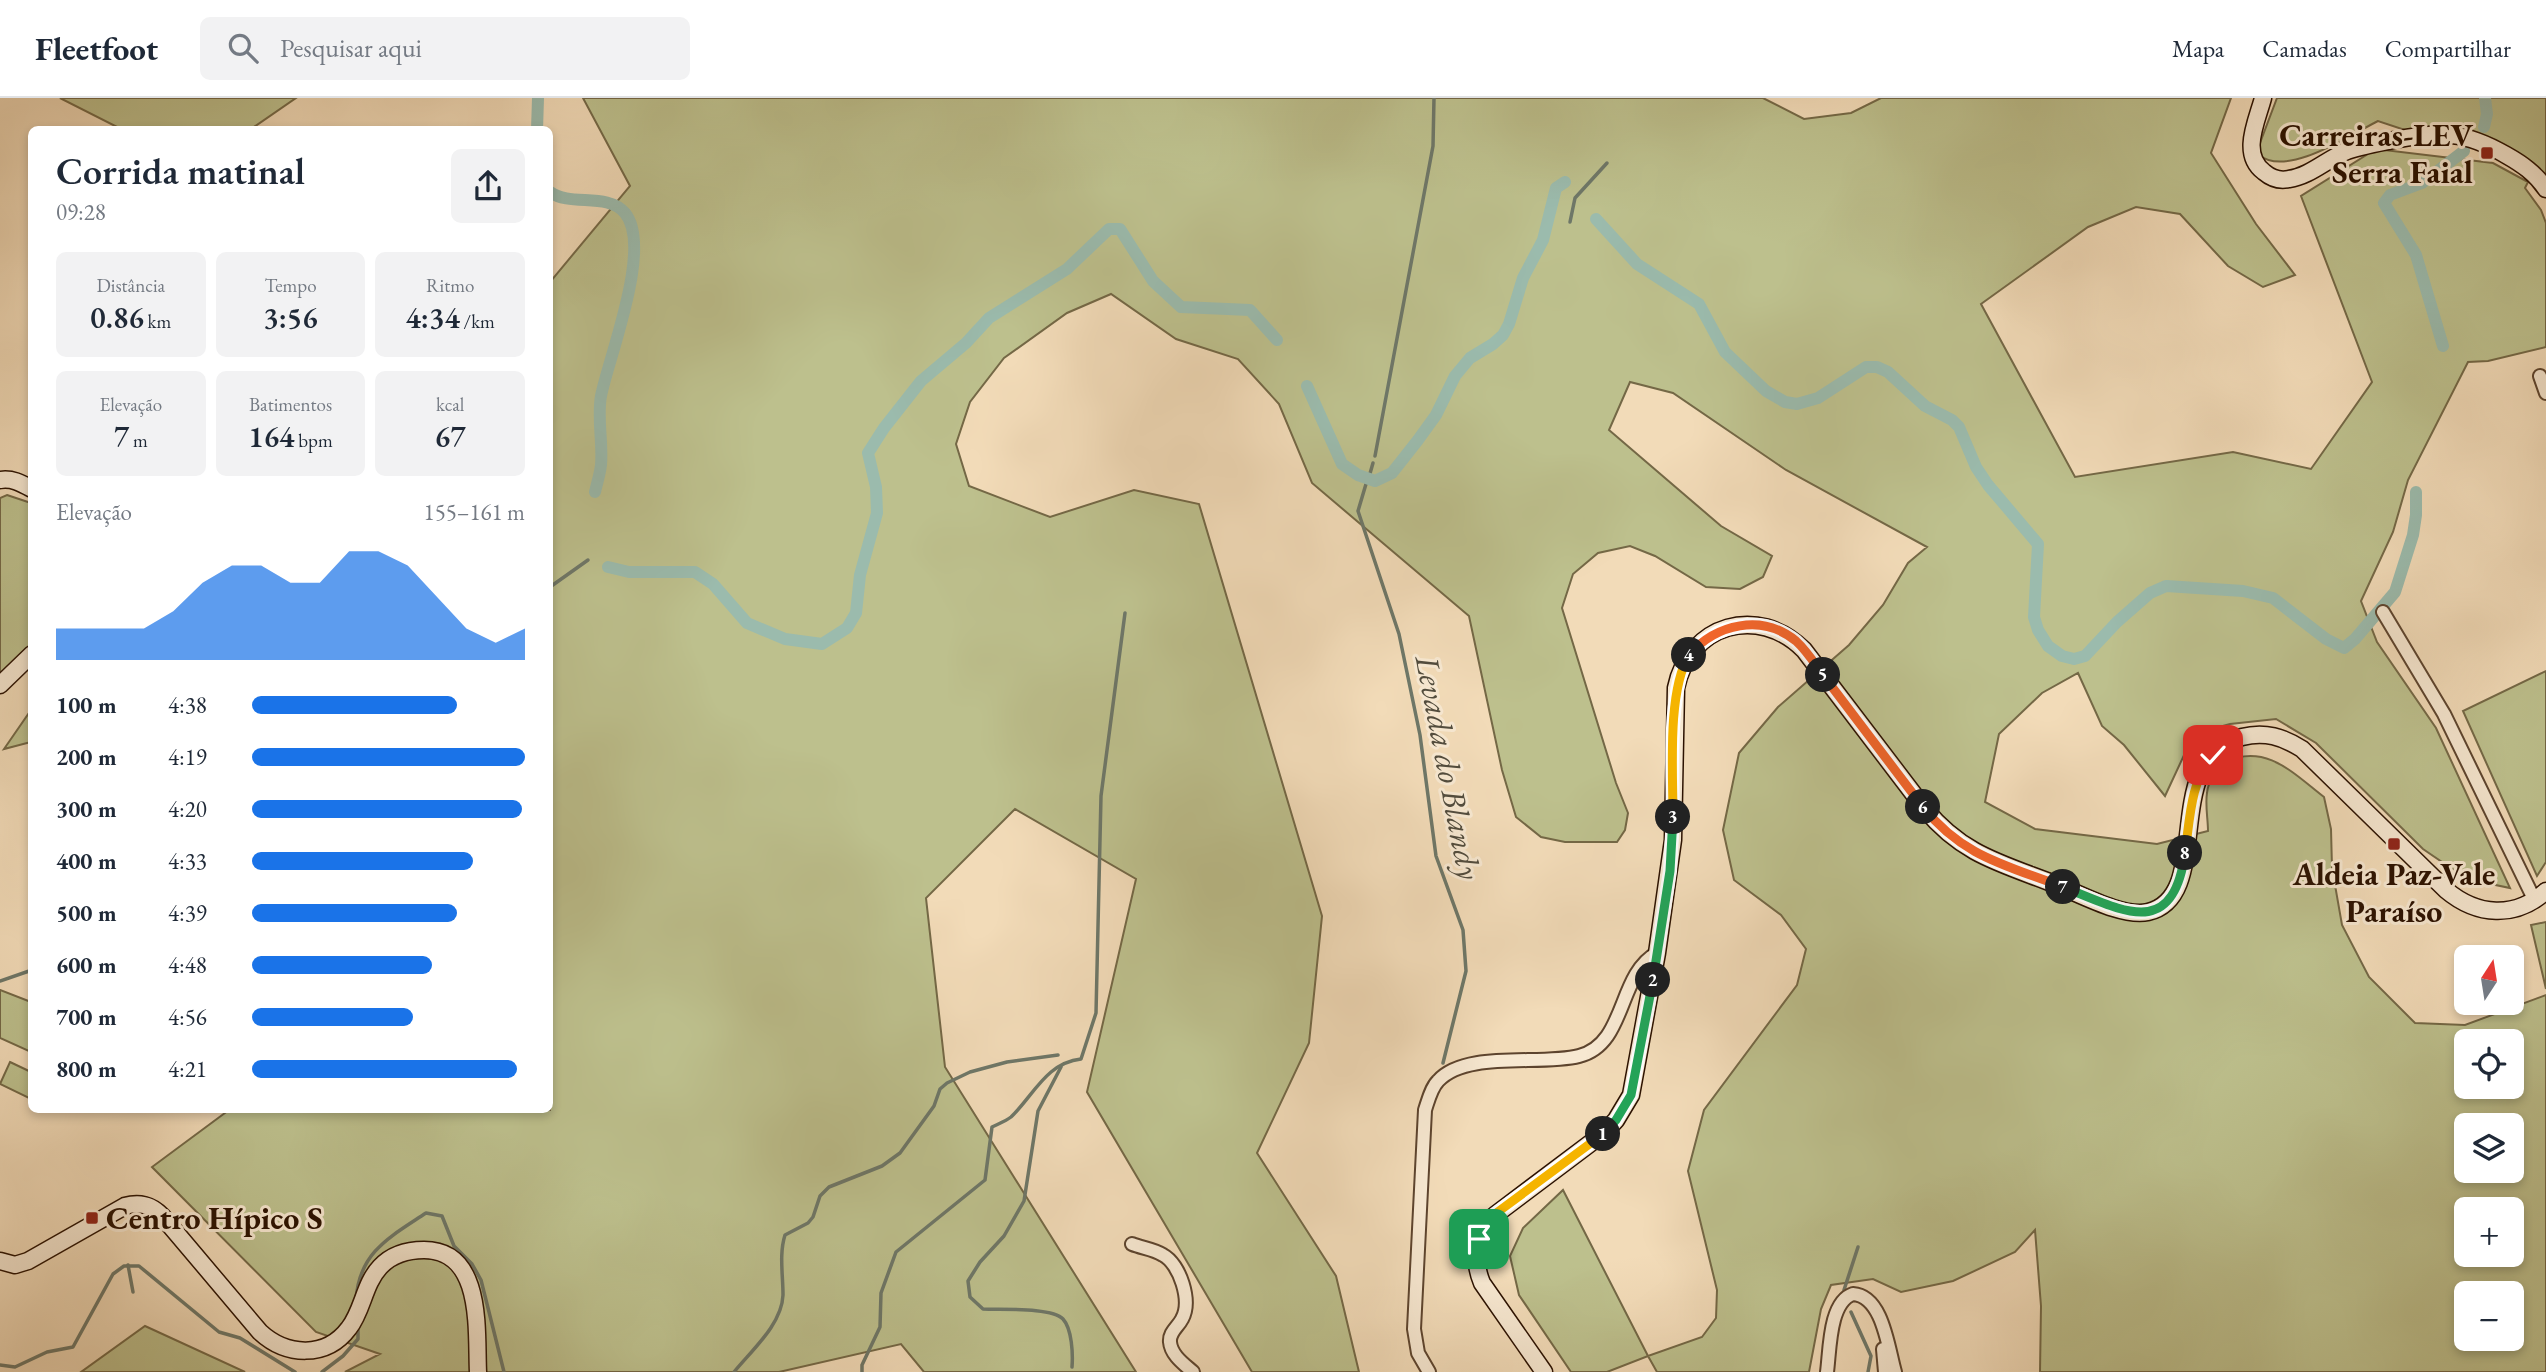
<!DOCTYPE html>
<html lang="pt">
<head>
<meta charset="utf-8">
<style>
  :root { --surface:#fff; --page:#f2f2f3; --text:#1f2937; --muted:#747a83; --line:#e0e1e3; --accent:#1a73e8 }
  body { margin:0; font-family:"EB Garamond",serif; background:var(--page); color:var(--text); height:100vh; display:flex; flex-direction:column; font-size:26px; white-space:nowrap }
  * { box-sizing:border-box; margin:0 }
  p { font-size:23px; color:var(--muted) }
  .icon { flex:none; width:38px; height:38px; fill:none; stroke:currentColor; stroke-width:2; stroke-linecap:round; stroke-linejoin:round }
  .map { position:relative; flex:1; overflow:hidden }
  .drawer { position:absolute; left:28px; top:28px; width:525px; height:987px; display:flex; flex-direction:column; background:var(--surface); border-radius:10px; box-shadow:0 4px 10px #0003 }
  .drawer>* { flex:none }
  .needle { width:46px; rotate:12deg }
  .controls { position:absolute; left:2454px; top:847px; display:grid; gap:14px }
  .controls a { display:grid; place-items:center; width:70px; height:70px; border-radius:10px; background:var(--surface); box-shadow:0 4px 10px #0003; font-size:35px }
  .pin { position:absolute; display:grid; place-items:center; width:60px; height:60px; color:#fff; margin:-30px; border-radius:14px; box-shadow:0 4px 10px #0006 }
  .km { position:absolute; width:35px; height:35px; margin:-18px; border-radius:50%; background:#222; color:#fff; font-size:19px; line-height:35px; text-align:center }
  .round { display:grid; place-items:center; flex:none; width:74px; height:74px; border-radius:10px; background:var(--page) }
  .overview { display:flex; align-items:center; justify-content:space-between; height:119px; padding:0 28px }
  h1 { font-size:38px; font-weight:600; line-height:52px }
  .figures { display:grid; grid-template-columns:repeat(3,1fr); gap:10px; height:119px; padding:7px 28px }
  .figures div { display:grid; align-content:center; border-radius:10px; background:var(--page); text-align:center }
  .figures b { font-size:30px; font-weight:600 }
  .figures small { font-size:19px; font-weight:400 }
  .figures p { font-size:19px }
  .chart { height:196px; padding:14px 28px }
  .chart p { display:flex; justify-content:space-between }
  .chart svg { width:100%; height:126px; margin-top:7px; fill:var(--accent); opacity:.7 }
  ul { padding:0 28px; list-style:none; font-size:23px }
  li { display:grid; grid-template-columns:112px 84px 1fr; align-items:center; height:52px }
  li i { height:18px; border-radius:9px; background:var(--accent) }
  header { display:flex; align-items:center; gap:42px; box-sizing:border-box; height:98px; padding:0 35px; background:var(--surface); border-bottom:2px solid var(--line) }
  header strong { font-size:33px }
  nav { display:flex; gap:38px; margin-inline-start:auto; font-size:24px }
  .search { width:490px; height:63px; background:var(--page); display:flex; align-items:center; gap:18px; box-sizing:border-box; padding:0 24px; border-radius:10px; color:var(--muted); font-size:26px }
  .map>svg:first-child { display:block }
  .green { fill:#bdc08d; stroke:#746846; stroke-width:2; fill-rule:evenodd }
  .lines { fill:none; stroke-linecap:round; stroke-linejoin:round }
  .stream { stroke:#6e7768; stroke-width:3.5 }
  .canal { stroke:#9bbbad; stroke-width:12 }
  .street-casing { stroke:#5d442e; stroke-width:16 }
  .secondary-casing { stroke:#2b1100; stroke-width:19 }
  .street { stroke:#f7e8d1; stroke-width:12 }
  .secondary { stroke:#f7e8d1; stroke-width:16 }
  .split-1-casing { stroke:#fff; stroke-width:14 }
  .split-2-casing { stroke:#fff; stroke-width:14 }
  .split-3-casing { stroke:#fff; stroke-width:14 }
  .split-4-casing { stroke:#fff; stroke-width:14 }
  .split-5-casing { stroke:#fff; stroke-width:14 }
  .split-6-casing { stroke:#fff; stroke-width:14 }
  .split-7-casing { stroke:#fff; stroke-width:14 }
  .split-8-casing { stroke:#fff; stroke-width:14 }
  .split-9-casing { stroke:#fff; stroke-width:14 }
  .split-1 { stroke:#f5b400; stroke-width:9 }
  .split-2 { stroke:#22a559; stroke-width:9 }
  .split-3 { stroke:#22a559; stroke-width:9 }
  .split-4 { stroke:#f5b400; stroke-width:9 }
  .split-5 { stroke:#f0652b; stroke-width:9 }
  .split-6 { stroke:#f0652b; stroke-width:9 }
  .split-7 { stroke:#f0652b; stroke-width:9 }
  .split-8 { stroke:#22a559; stroke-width:9 }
  .split-9 { stroke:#f5b400; stroke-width:9 }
  .poi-dot { fill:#8f2418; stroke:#f7e8d1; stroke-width:2.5 }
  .labels { text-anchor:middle; stroke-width:6; stroke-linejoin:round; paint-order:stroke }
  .poi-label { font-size:32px; font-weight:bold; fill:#2b1100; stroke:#f7e8d1; text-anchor:end }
  .water-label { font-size:33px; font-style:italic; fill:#524c3d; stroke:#f7e8d1 }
</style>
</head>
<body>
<header>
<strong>Fleetfoot</strong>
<div class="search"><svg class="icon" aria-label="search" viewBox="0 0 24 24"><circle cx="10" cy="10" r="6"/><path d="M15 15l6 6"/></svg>Pesquisar aqui</div>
<nav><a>Mapa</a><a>Camadas</a><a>Compartilhar</a></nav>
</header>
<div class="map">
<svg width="2546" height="1274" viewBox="0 0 2546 1274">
  <rect width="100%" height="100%" fill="#f2dbb8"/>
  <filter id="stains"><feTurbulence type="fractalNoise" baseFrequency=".00286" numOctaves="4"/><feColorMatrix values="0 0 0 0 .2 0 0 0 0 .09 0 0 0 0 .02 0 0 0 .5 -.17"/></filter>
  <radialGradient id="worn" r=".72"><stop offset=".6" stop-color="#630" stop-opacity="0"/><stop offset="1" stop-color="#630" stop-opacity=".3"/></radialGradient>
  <g class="green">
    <path d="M60 0H296L251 31 123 32Z"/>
    <path d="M583 0H1763L1804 21 1851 15 1881 0H2231L2211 55 2256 126 2295 177 2263 189 2228 168 2180 116 2136 109 2088 129 1981 206 2075 379 2233 354 2311 371 2372 284 2301 98 2376 51 2493 65 2528 84 2525 90 2541 112 2546 125V249L2488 263 2468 264 2408 382 2393 434 2361 503 2377 544 2436 630 2510 790 2467 781 2423 751 2316 645 2276 621 2230 626 2205 633 2185 655 2165 698 2124 647 2102 628 2078 575 2042 595 1999 636 1985 704 2035 731 2157 746 2208 733C2208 721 2205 707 2207 695 2208 685 2216 668 2225 664 2266 645 2293 675 2324 699L2331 731 2332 770 2342 827 2369 879 2415 925 2465 927 2546 897V1274H2040L2041 1208 2035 1132 2015 1154 1953 1183 1901 1194 1873 1181 1831 1187 1821 1211 1809 1274H1657L1648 1258 1607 1274H1571L1519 1197 1510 1158 1523 1130 1563 1092 1648 1258 1702 1239 1716 1220 1717 1192 1688 1073 1704 1012 1797 887 1806 851 1781 817 1734 782 1723 732 1739 655 1778 609 1849 547 1883 507 1908 465 1927 449 1786 372 1673 295 1630 284 1609 332 1721 428 1772 458 1763 479 1740 491 1706 489 1655 458 1630 448 1598 455 1573 476 1562 510 1616 685 1628 715 1625 732 1617 744H1565L1541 739 1516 719 1502 672 1469 518 1312 385 1279 306 1238 261 1176 241 1111 196 1067 215 1004 260 970 304 956 346 969 388 1050 419 1134 392 1199 406 1322 818 1309 945 1257 1055 1336 1178 1359 1274H1252L1087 994 1136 781 1015 711 926 800 945 969 1136 1274H924L901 1246 779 1274H345L380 1256 316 1234 152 1069 229 1012H550V184L630 88ZM2466 943H2511V989H2466ZM2466 1027H2511V1073H2466ZM2466 1111H2511V1157H2466ZM2466 1195H2511V1241H2466Z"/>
    <path d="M2277 0H2546V77L2477 40 2420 37 2378 23C2350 37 2287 80 2259 57L2260 45Z"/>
    <path d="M7 397 31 405 32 548 0 579V400Z"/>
    <path d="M2546 573V764L2537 778 2463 613Z"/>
    <path d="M31 612V644L4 651Z"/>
    <path d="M2546 824V891L2531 827Z"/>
    <path d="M0 892 31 904V954L0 940Z"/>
    <path d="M10 964 31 974V1001L0 986Z"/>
    <path d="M145 1228 245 1274H81Z"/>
  </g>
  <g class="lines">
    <g class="stream">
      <path d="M1570 124 1575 100 1607 65"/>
      <path d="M1375 358 1433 48 1434 0"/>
      <path d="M1369 379 1373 365"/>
      <path d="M1366 386 1358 413 1399 536 1420 637 1436 758 1463 832 1466 873 1443 965"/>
      <path d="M550 489 588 462"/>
      <path d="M0 883 32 872"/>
      <path d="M1061 969 1038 1013 1024 1103 1004 1138 980 1164 968 1183 970 1199 983 1211C1001 1212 1052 1209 1063 1221 1072 1231 1073 1256 1072 1269"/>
      <path d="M128 1167 133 1194"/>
      <path d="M1844 1192 1858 1149"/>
      <path d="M356 1202C359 1154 390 1139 426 1115L442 1118 454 1148 472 1166 481 1182 504 1274"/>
      <path d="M1851 1214 1871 1258 1868 1274"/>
      <path d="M0 1267 15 1269 47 1254 73 1249 113 1176 124 1168H139L219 1234 240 1240 295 1274"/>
      <path d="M322 1274 343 1258 358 1241V1230"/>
      <path d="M734 1274C752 1252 782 1226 783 1197 783 1177 779 1156 785 1137L808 1125 813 1119 820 1098 829 1089 882 1068 900 1055 934 1008 940 991 947 985 970 974 1007 964 1058 957"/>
      <path d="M862 1274V1267L880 1229 881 1195 896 1154 985 1082 992 1029C998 1026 1006 1023 1011 1019 1034 997 1046 965 1081 961L1096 915 1101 698 1125 515"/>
    </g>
    <g class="canal">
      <path d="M2484 29 2487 16 2485 0"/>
      <path d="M537 32 538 0"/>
      <path d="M550 94C571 109 607 94 625 115 653 149 609 258 601 298 597 320 603 345 601 367 600 376 597 385 595 394"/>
      <path d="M1596 121 1637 166 1699 206 1725 254 1766 293 1785 304 1797 306 1818 300 1866 269H1877L1888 274 1925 308 1952 322 1959 329 1976 369 1988 387 2038 446 2034 519 2038 532 2048 548 2062 558 2074 561 2085 558 2117 524 2150 495 2166 488 2243 493 2273 500 2326 541 2344 550 2355 541 2395 494 2413 437 2416 417V394"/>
      <path d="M2443 248 2416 157 2384 105 2390 97 2422 85 2464 53"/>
      <path d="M1307 288 1342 366 1358 377 1375 383 1392 375 1418 342 1436 317 1455 278 1470 260 1493 246 1503 237 1509 226 1523 180 1543 142 1556 90 1565 84"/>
      <path d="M608 469 629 474H695L713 486 747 525 785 541 822 546 847 530 856 515 860 477 877 415 876 389 868 355 884 330 921 283 966 245 989 220 1067 171 1109 131H1120L1153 183 1181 209 1250 212 1277 242"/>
    </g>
    <g class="street-casing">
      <g id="street">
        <path d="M2540 278 2546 295"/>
        <path d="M2383 514 2444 616 2535 803"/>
        <path d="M1132 1146C1142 1150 1154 1151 1163 1157 1180 1166 1192 1203 1182 1221 1178 1229 1169 1234 1170 1244 1171 1257 1184 1266 1193 1274"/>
        <path d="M1883 1251 1885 1274"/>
        <path d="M1429 1274 1418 1255 1414 1231 1425 1012C1428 1003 1431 990 1438 983 1466 952 1541 968 1579 958 1627 946 1617 877 1657 855"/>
        <path d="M1827 1274C1830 1252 1829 1204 1853 1196 1883 1198 1888 1250 1895 1274"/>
      </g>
    </g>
    <g class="secondary-casing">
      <g id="secondary">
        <path d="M2263 0C2257 23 2240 56 2264 74 2271 80 2280 83 2289 81 2310 78 2327 61 2347 53 2362 48 2378 45 2394 42 2440 33 2465 33 2506 57 2522 66 2535 75 2546 91"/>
        <path d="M0 382C12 380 21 385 32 391"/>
        <path d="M0 587 32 556"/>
        <path d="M0 1163 15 1167 28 1163 125 1108C139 1104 152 1107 162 1118L260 1234C286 1258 326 1261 349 1230 363 1212 364 1186 380 1169 392 1156 407 1152 424 1152 484 1152 476 1234 478 1274"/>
        <path d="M1544 1274 1482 1185C1471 1158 1477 1138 1495 1117L1604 1035 1616 1022 1631 997 1657 855 1673 742 1676 590C1689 526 1758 506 1804 552L1925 711C1962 756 2000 765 2052 785 2077 794 2122 820 2148 814 2216 798 2158 660 2242 639 2265 633 2283 639 2302 651L2446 792C2477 818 2515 821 2546 793"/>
      </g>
    </g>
    <use href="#street" class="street"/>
    <use href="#secondary" class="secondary"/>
  </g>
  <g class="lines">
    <g class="split-1-casing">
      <path id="split-1" d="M1479 1141 1495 1116 1603 1036"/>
    </g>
    <g class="split-2-casing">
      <path id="split-2" d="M1603 1036 1616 1022 1631 997 1653 882"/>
    </g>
    <g class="split-3-casing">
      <path id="split-3" d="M1653 882 1670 773 1673 719"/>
    </g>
    <g class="split-4-casing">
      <path id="split-4" d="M1673 719C1673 674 1667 594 1689 557"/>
    </g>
    <g class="split-5-casing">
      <path id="split-5" d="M1689 557C1716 526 1762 515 1796 543 1807 553 1815 566 1823 577"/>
    </g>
    <g class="split-6-casing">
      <path id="split-6" d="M1823 577 1923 709"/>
    </g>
    <g class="split-7-casing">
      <path id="split-7" d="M1923 709C1963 759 2006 767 2063 789"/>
    </g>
    <g class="split-8-casing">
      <path id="split-8" d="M2063 789C2122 812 2173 844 2185 755"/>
    </g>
    <g class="split-9-casing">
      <path id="split-9" d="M2185 755C2190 721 2190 684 2213 657"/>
    </g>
    <use href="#split-1" class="split-1"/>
    <use href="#split-2" class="split-2"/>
    <use href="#split-3" class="split-3"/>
    <use href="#split-4" class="split-4"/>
    <use href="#split-5" class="split-5"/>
    <use href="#split-6" class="split-6"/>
    <use href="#split-7" class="split-7"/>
    <use href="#split-8" class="split-8"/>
    <use href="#split-9" class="split-9"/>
  </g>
  <g class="poi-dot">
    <rect x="2480" y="48" width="14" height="14" rx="3.5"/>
    <rect x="2387" y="739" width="14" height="14" rx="3.5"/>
    <rect x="85" y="1113" width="14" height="14" rx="3.5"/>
  </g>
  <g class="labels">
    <g class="poi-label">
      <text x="2473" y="48">Carreiras-LEV<tspan x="2473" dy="37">Serra Faial</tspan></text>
      <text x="2394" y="787" text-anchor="middle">Aldeia Paz-Vale<tspan x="2394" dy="37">Paraíso</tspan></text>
      <text x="106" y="1131" text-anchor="start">Centro Hípico S</text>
    </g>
    <g class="water-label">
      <text transform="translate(1449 669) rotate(79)" y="12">Levada do Blandy</text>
    </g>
  </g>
  <rect width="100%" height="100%" filter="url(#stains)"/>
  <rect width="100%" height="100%" fill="url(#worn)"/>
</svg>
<div class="controls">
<a><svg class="needle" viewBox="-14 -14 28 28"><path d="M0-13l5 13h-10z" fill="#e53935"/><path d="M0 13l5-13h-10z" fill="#747a83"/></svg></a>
<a><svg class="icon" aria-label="locate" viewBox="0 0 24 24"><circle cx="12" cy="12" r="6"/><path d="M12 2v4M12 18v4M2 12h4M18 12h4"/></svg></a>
<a><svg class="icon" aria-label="layers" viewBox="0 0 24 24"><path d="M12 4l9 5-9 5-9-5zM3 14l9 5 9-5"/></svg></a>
<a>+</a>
<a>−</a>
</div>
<div class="pin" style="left:1479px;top:1141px;background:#1e9e55"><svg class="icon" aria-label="arrive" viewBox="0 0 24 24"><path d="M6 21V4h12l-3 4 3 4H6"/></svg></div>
<div class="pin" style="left:2213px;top:657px;background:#d93025"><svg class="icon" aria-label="check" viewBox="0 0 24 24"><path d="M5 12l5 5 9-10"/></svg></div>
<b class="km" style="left:1603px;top:1036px">1</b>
<b class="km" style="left:1653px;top:882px">2</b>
<b class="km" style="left:1673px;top:719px">3</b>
<b class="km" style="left:1689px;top:557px">4</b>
<b class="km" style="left:1823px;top:577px">5</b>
<b class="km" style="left:1923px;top:709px">6</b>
<b class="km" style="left:2063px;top:789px">7</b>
<b class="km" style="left:2185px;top:755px">8</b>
<section class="drawer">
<div class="overview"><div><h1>Corrida matinal</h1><p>09:28</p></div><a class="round"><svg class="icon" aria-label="share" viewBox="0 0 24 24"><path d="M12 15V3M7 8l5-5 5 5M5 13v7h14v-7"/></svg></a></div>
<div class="figures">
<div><p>Distância</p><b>0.86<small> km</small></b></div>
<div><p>Tempo</p><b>3:56</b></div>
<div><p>Ritmo</p><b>4:34<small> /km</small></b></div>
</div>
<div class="figures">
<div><p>Elevação</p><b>7<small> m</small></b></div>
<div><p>Batimentos</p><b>164<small> bpm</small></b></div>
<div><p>kcal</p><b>67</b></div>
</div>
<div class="chart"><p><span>Elevação</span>155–161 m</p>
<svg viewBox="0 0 160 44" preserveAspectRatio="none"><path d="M0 44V33L10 33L20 33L30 33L40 27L50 17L60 11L70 11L80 17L90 17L100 6L110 6L120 11L130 22L140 33L150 38L160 33V44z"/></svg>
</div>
<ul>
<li><b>100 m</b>4:38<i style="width:75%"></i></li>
<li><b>200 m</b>4:19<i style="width:100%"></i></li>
<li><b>300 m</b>4:20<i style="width:99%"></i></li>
<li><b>400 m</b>4:33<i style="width:81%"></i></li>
<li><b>500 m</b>4:39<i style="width:75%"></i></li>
<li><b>600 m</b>4:48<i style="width:66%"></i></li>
<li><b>700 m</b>4:56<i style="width:59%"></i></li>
<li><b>800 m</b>4:21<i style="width:97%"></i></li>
</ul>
</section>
</div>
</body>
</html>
